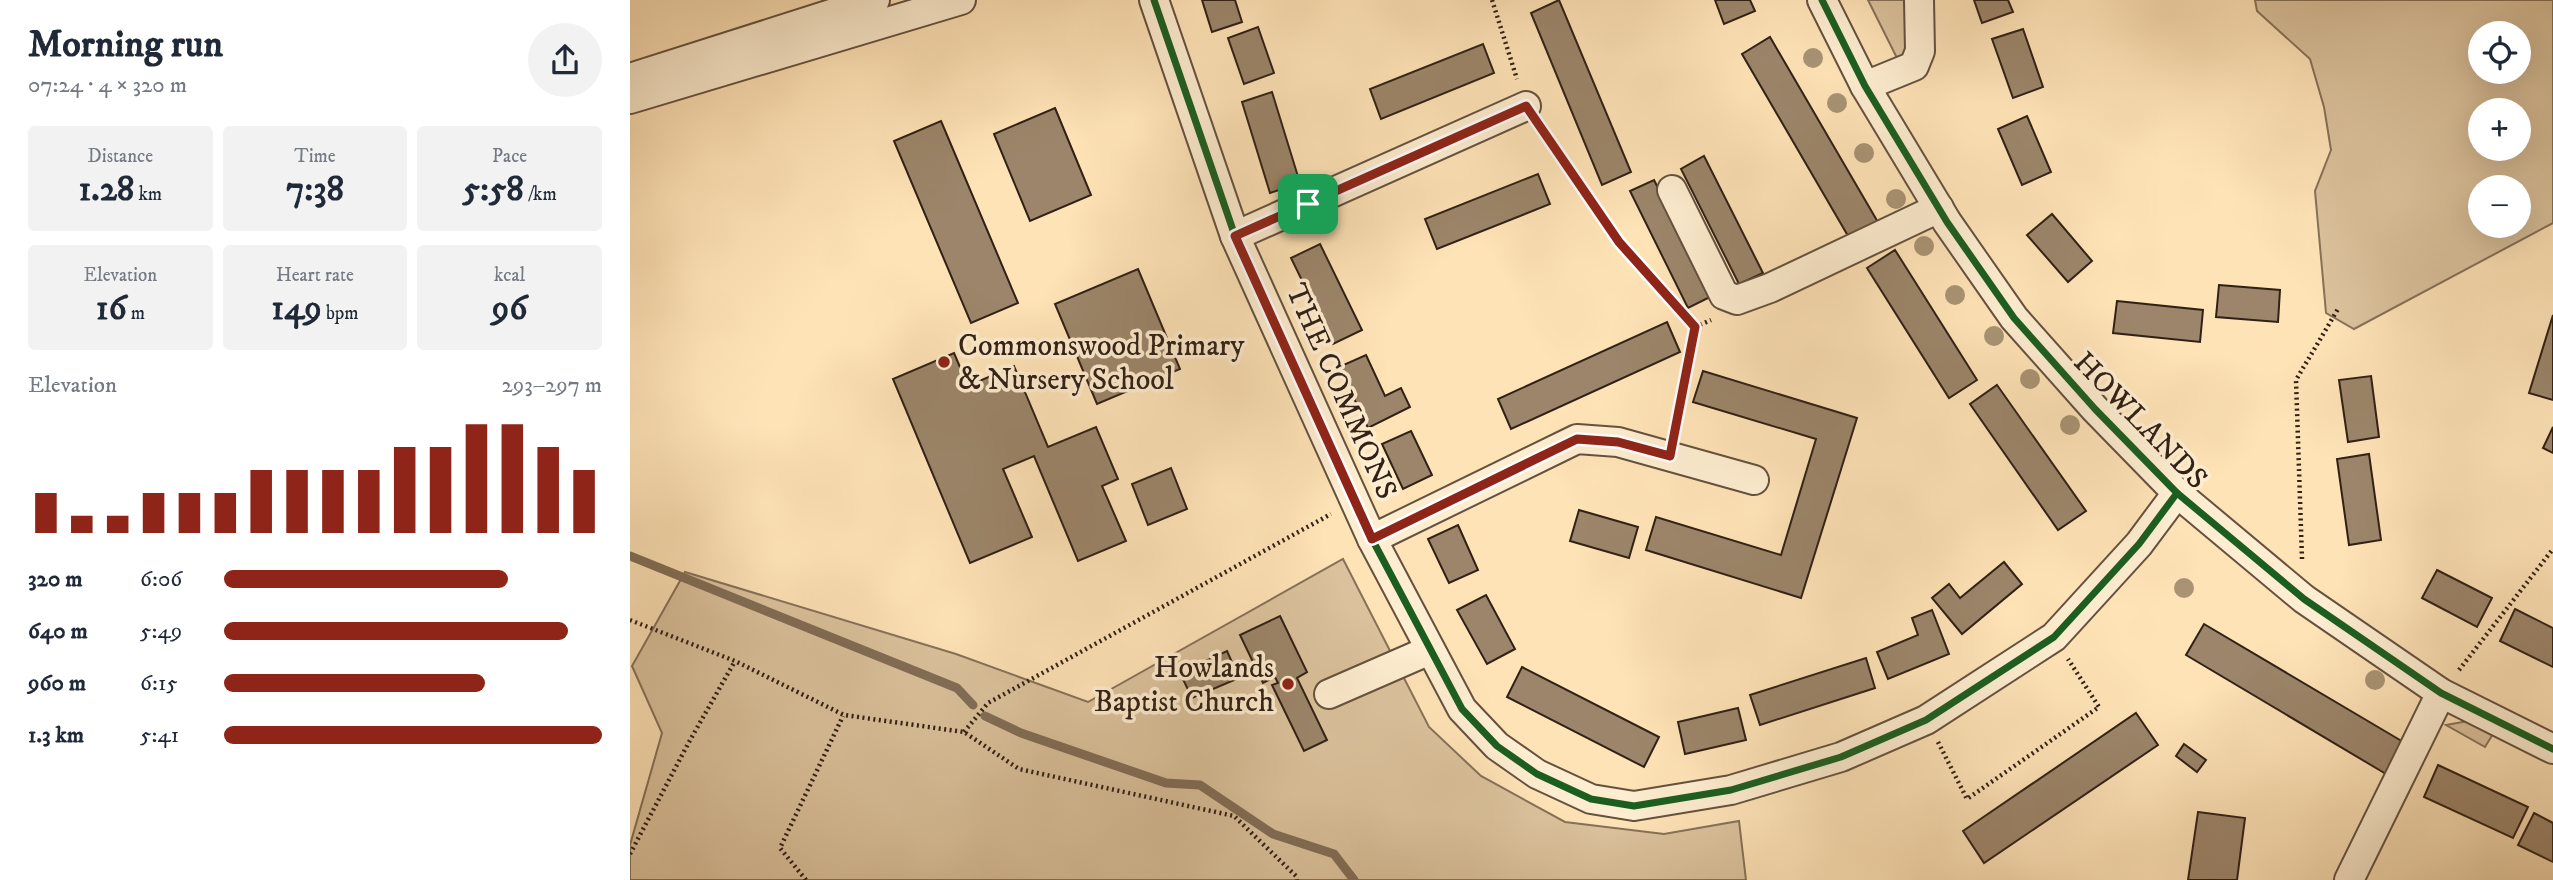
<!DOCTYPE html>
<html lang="en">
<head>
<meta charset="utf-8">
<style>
  :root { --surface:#fff; --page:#f2f2f3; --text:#1f2937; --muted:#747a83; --accent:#8f2418 }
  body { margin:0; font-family:"IM FELL DW Pica",serif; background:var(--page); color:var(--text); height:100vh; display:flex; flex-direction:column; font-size:26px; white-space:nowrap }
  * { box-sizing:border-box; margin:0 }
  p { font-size:23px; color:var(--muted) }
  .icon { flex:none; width:38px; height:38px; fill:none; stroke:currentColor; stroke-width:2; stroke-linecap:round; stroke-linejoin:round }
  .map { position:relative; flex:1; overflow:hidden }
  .details { display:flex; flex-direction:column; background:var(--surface); width:630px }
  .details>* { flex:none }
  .fabs { position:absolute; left:1838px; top:21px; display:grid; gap:14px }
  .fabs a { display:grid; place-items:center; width:63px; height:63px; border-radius:50%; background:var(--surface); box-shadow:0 7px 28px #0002; font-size:35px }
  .pin { position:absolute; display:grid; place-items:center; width:60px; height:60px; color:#fff; margin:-30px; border-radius:14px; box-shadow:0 4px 10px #0006 }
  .round { display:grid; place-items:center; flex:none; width:74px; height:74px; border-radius:37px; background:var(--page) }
  .summary { display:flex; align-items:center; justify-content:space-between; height:119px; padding:0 28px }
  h1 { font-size:38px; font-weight:700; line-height:52px }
  .metrics { display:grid; grid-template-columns:repeat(3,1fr); gap:10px; height:119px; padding:7px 28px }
  .metrics div { display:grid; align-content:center; border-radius:7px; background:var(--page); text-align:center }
  .metrics b { font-size:35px; font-weight:700 }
  .metrics small { font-size:19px; font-weight:400 }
  .metrics p { font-size:19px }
  .chart { height:196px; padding:14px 28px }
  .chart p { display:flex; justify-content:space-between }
  .chart svg { width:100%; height:126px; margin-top:7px; stroke:var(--accent); stroke-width:6 }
  ul { padding:0 28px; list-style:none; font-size:23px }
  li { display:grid; grid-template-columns:112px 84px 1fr; align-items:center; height:52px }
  li i { height:18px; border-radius:9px; background:var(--accent) }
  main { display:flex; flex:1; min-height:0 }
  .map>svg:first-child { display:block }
  .green { fill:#dbc29c; stroke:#867159; stroke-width:2; fill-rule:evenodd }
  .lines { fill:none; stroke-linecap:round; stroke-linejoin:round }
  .stream { stroke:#826d56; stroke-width:9 }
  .building { fill:#9c856a; stroke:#312016; stroke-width:2 }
  .minor-casing { stroke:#64513e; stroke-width:32 }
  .path { stroke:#312016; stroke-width:4.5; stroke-dasharray:2 3.5; stroke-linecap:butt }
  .minor { stroke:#feedd0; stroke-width:28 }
  .cycleway-casing { stroke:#feedd0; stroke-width:11 }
  .cycleway { stroke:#1b5e20; stroke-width:7 }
  .tree { fill:#a99374 }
  .route-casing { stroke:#fff; stroke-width:14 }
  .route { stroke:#8f2418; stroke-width:9 }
  .poi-dot { fill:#8f2418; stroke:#feedd0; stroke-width:2.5 }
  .labels { text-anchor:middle; stroke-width:7; stroke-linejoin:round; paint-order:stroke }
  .poi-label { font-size:30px; fill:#312016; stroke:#feedd0; text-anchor:start }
  .street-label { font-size:30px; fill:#312016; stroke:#feedd0 }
</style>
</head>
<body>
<main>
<section class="details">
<div class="summary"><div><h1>Morning run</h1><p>07:24 · 4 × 320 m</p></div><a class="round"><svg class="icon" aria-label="share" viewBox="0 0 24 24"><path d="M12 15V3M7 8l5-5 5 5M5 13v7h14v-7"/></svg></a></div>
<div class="metrics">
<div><p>Distance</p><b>1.28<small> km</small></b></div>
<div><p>Time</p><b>7:38</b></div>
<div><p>Pace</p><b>5:58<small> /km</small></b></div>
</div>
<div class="metrics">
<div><p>Elevation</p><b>16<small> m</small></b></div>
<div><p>Heart rate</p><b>149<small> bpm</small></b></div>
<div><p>kcal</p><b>96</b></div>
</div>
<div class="chart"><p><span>Elevation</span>293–297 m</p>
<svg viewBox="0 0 160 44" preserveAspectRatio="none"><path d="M5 44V30M15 44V38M25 44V38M35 44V30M45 44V30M55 44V30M65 44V22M75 44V22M85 44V22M95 44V22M105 44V14M115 44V14M125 44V6M135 44V6M145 44V14M155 44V22"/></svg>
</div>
<ul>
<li><b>320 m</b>6:06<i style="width:75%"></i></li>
<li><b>640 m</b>5:49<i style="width:91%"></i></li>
<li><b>960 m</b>6:15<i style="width:69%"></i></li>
<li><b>1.3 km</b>5:41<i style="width:100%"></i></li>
</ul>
</section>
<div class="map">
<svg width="1923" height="880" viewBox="0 0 1923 880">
  <rect width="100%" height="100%" fill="#fee3b7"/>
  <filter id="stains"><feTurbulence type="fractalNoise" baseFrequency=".00286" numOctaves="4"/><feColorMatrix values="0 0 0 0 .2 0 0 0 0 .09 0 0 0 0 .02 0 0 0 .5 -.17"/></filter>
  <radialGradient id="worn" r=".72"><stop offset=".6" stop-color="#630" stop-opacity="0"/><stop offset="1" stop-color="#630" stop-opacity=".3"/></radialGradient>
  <g class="green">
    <path d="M1238 0H1279L1277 51 1268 60Z"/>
    <path d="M1625 0H1923V223L1724 329 1696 313 1685 191 1701 150 1694 107 1680 59 1627 11ZM1850 33H1888V72H1850ZM1850 110H1888V149H1850ZM1850 187H1888V226H1850Z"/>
    <path d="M713 559 799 727 851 776 935 822 1034 834 1109 821 1116 880H0V845L32 733 2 666 55 572 326 654 458 702Z"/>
    <path d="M1838 721 1863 734 1855 747 1816 725Z"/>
  </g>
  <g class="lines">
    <g class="stream">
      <path d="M0 556 327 688 343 705"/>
      <path d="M355 716 391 733 536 783 570 785 643 834 704 854 724 880"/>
    </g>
  </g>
  <g class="building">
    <path d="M572 0H605L612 22 582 32Z"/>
    <path d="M929 0 1001 172 972 185 901 13Z"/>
    <path d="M1085 0H1120L1125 11 1094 24Z"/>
    <path d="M1344 0H1378L1383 12 1352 23Z"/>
    <path d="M628 27 644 73 614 84 598 38Z"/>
    <path d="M1393 29 1413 87 1383 98 1362 39Z"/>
    <path d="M1140 37 1249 224 1221 241 1112 54Z"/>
    <path d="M853 44 864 73 751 119 740 89Z"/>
    <path d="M642 92 670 183 640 193 612 102Z"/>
    <path d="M425 108 461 195 400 221 364 134Z"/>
    <path d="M1397 116 1421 172 1392 185 1368 129Z"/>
    <path d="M311 121 388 303 341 323 264 141Z"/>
    <path d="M1074 156 1133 273 1109 284 1051 169Z"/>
    <path d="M908 174 920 204 807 249 795 219Z"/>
    <path d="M1024 180 1082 296 1058 308 1000 191Z"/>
    <path d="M1422 214 1462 261 1438 282 1397 235Z"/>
    <path d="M690 244 732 330 703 344 661 258Z"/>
    <path d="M1265 250 1347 380 1319 398 1237 268Z"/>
    <path d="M508 269 550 369 467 404 425 304Z"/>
    <path d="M1589 285 1650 290 1648 322 1586 317Z"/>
    <path d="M1487 301 1573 310 1570 342 1483 333Z"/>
    <path d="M1923 315V400L1899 393Z"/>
    <path d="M1037 322 1050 352 881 429 868 399Z"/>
    <path d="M324 353 338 386 384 366 418 447 466 427 488 479 472 486 496 541 448 561 404 456 373 469 402 537 340 563 263 379Z"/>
    <path d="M736 355 755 396 771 388 780 407 738 428 709 367Z"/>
    <path d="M1073 371 1227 418 1171 598 1016 550 1026 517 1151 555 1186 439 1063 402Z"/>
    <path d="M1741 376 1749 437 1718 442 1709 380Z"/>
    <path d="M1367 385 1456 511 1428 530 1340 404Z"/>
    <path d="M1923 427V453L1913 448Z"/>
    <path d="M781 431 802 475 773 489 752 444Z"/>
    <path d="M1739 454 1751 540 1719 545 1707 459Z"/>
    <path d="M541 468 557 509 518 525 502 484Z"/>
    <path d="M949 510 1008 527 999 558 940 541Z"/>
    <path d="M828 525 848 570 819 583 798 539Z"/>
    <path d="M1374 562 1392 584 1332 634 1302 598 1319 584 1330 598Z"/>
    <path d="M1807 570 1862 598 1847 627 1792 598Z"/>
    <path d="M856 595 885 649 857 664 827 610Z"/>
    <path d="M1885 609 1923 628V667L1870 641Z"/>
    <path d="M1302 610 1319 654 1258 679 1247 652 1288 635 1282 618Z"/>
    <path d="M650 616 677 672 667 678 697 740 674 751 642 685 648 683 645 677 633 683 610 635Z"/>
    <path d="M1574 624 1775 743 1756 774 1556 655Z"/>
    <path d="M597 651 609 678 562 698 550 673Z"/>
    <path d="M1236 658 1245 688 1130 725 1120 695Z"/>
    <path d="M892 667 1029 737 1014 767 877 697Z"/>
    <path d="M1108 708 1116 740 1055 754 1048 722Z"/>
    <path d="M1506 713 1528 745 1354 863 1333 831Z"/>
    <path d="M1554 744 1576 760 1567 772 1546 756Z"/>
    <path d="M1808 765 1898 807 1883 838 1794 797Z"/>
    <path d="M1568 812 1615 818 1607 880H1558Z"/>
    <path d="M1904 813 1923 823V862L1888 845Z"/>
  </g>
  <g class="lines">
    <g class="minor-casing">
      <g id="minor">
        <path d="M524 0 605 236 742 539 832 709 867 746 907 774 961 799 1004 806 1101 790 1211 757 1296 720 1424 637 1509 544 1547 493"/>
        <path d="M1192 0 1235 86 1317 222 1384 318 1465 409 1547 493 1674 599 1811 693 1923 749"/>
        <path d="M0 78 245 0"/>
        <path d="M1235 86 1284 66 1290 51 1289 0"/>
        <path d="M0 99 331 0"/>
        <path d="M1042 190 1094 295 1107 300 1140 288 1309 208"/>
        <path d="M605 236 896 106"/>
        <path d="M742 539 947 439 988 442 1124 480"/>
        <path d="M699 694 800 650"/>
        <path d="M1719 880 1811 693"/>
      </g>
    </g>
    <g class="path">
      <path d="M862 0 887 79"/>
      <path d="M910 128 989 242 1065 327 1045 430"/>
      <path d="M1065 327 1081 320"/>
      <path d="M1672 559 1666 380 1708 309"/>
      <path d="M0 620 105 661 214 715 334 732 389 769 604 816 666 876 667 880"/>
      <path d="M1829 670 1923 549"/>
      <path d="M334 732 358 703 701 514"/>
      <path d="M1308 742 1337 799 1469 707 1438 659"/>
      <path d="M0 854 59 742 105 661"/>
      <path d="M176 880 150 848 213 716"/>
    </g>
    <use href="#minor" class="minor"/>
    <g class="cycleway-casing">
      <g id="cycleway">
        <path d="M524 0 605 236 742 539 832 709 867 746 907 774 961 799 1004 806 1101 790 1211 757 1296 720 1424 637 1509 544 1547 493"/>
        <path d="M1192 0 1235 86 1317 222 1384 318 1465 409 1547 493 1674 599 1811 693 1923 749"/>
      </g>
    </g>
    <use href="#cycleway" class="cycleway"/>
  </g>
  <g class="tree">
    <circle cx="1183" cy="58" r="10"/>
    <circle cx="1207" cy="103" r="10"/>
    <circle cx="1234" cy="153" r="10"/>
    <circle cx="1266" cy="199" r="10"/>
    <circle cx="1294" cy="246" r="10"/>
    <circle cx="1325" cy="295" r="10"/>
    <circle cx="1364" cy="336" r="10"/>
    <circle cx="1400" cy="379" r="10"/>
    <circle cx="1440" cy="425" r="10"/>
    <circle cx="1554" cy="588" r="10"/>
    <circle cx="1745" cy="680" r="10"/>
  </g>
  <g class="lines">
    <g class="route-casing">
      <path id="route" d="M896 106 989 242 1065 327 1040 456 988 442 947 439 742 539 605 236Z"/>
    </g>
    <use href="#route" class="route"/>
  </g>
  <g class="poi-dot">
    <circle cx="314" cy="362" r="7"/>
    <circle cx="658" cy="684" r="7"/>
  </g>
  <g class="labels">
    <g class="poi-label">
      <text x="328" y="355">Commonswood Primary<tspan x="328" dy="34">&amp; Nursery School</tspan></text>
      <text x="644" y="677" text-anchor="end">Howlands<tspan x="644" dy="34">Baptist Church</tspan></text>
    </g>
    <g class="street-label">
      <text transform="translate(712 391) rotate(66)" y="10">THE COMMONS</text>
      <text transform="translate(1511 420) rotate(46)" y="10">HOWLANDS</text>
    </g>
  </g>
  <rect width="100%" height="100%" filter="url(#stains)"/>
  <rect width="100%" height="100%" fill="url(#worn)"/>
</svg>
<div class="fabs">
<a><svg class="icon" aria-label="locate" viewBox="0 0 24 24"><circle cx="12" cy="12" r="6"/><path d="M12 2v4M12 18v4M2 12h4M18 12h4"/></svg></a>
<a>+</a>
<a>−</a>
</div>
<div class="pin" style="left:678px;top:204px;background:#1e9e55"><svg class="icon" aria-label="arrive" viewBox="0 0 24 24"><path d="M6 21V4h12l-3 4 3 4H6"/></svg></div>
</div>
</main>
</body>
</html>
